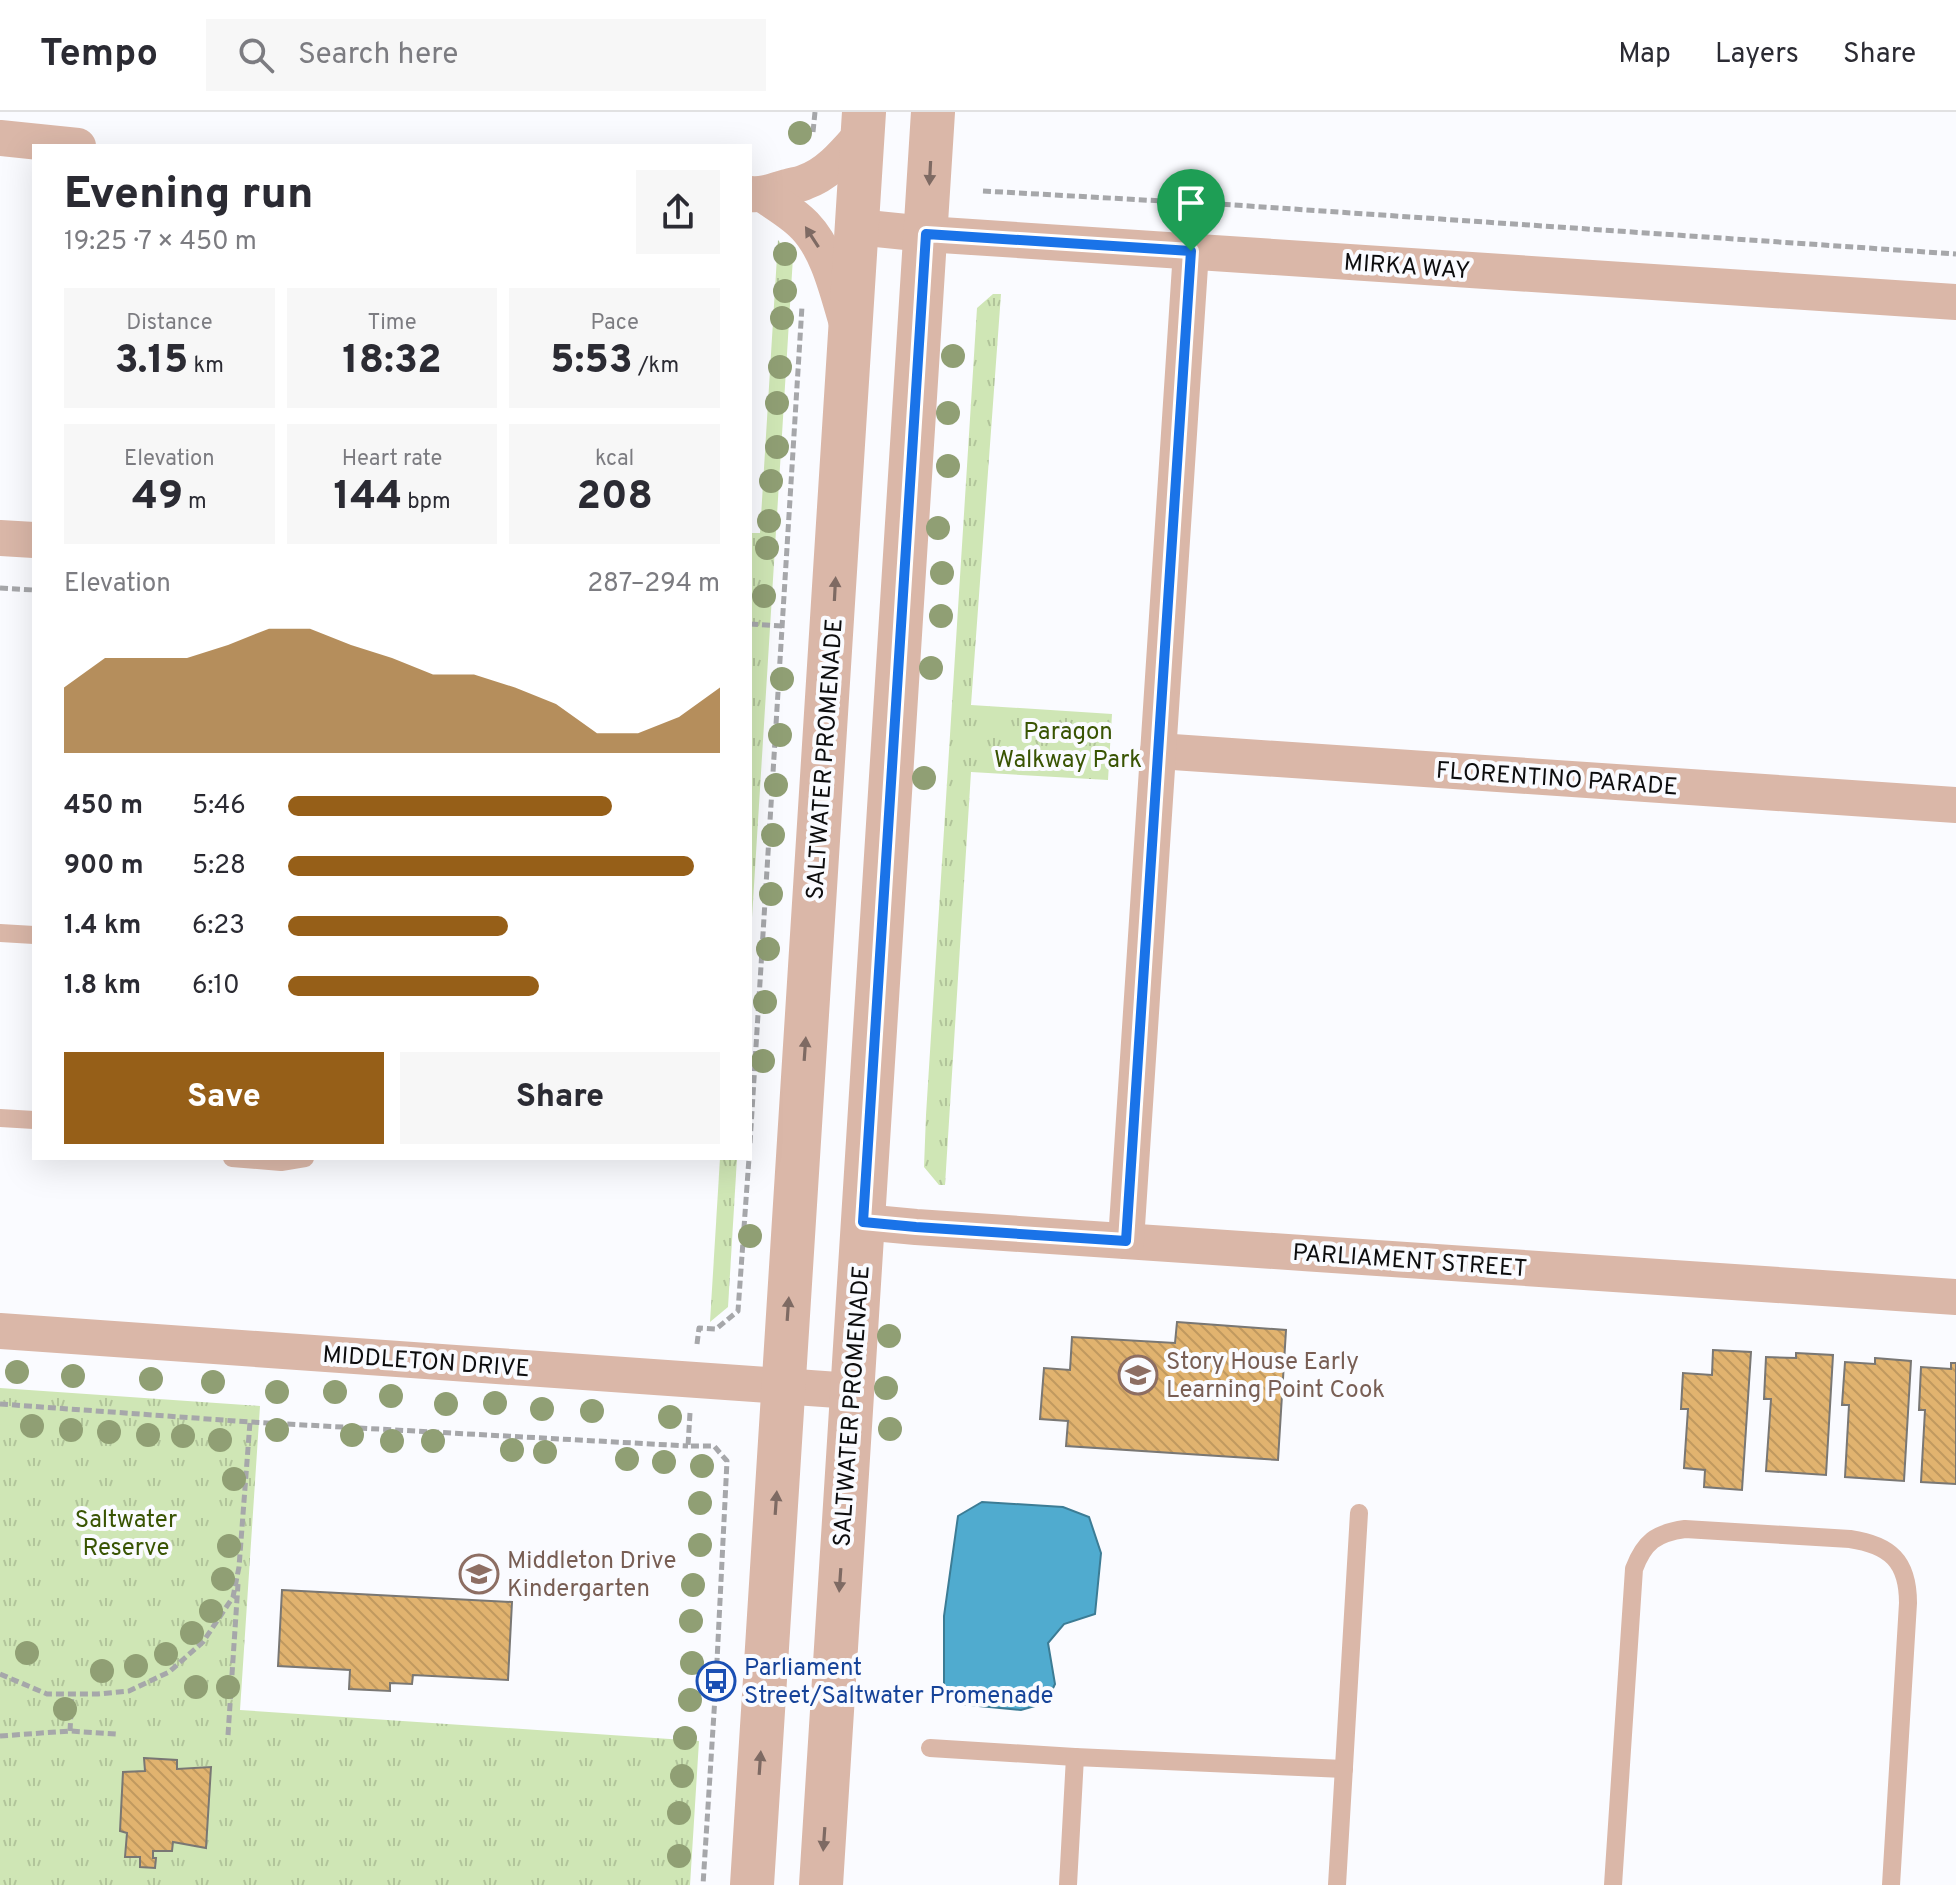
<!DOCTYPE html>
<html lang="en">
<head>
<meta charset="utf-8">
<style>
  :root { --surface:#fff; --page:#f7f7f7; --text:#2b2b33; --muted:#7c7c81; --line:#e1e1e2; --accent:#965f18 }
  body { margin:0; font-family:Overpass,sans-serif; background:var(--page); color:var(--text); height:100vh; display:flex; flex-direction:column; font-size:30px; white-space:nowrap }
  * { box-sizing:border-box; margin:0 }
  p { font-size:26px; color:var(--muted) }
  .icon { flex:none; width:44px; height:44px; fill:none; stroke:currentColor; stroke-width:2; stroke-linecap:round; stroke-linejoin:round }
  .map { position:relative; flex:1; overflow:hidden }
  .details { position:absolute; left:32px; top:32px; width:720px; height:1016px; display:flex; flex-direction:column; background:var(--surface); border-radius:0px; box-shadow:0 8px 32px #0002 }
  .details>* { flex:none }
  .pin { position:absolute; display:grid; place-items:center; width:68px; height:68px; color:#fff; margin:-82px -34px; border-radius:50% 50% 50% 0; rotate:-45deg; box-shadow:0 0 8px #0007 }
  .pin .icon { rotate:45deg }
  .round { display:grid; place-items:center; flex:none; width:84px; height:84px; border-radius:0px; background:var(--page) }
  .summary { display:flex; align-items:center; justify-content:space-between; height:136px; padding:0 32px }
  h1 { font-size:44px; font-weight:800; line-height:60px }
  .stats { display:grid; grid-template-columns:repeat(3,1fr); gap:12px; height:136px; padding:8px 32px }
  .stats div { display:grid; align-content:center; border-radius:0px; background:var(--page); text-align:center }
  .stats b { font-size:40px; font-weight:800 }
  .stats small { font-size:22px; font-weight:400 }
  .stats p { font-size:22px }
  .chart { height:224px; padding:16px 32px }
  .chart p { display:flex; justify-content:space-between }
  .chart svg { width:100%; height:144px; margin-top:8px; fill:var(--accent); opacity:.7 }
  .primary-button { display:flex; gap:16px; margin-top:auto; padding:16px 32px }
  .primary-button a { flex:1; height:92px; border-radius:0px; background:var(--accent); color:#fff; font-size:32px; font-weight:800; line-height:92px; text-align:center }
  .primary-button a+a { background:var(--page); color:var(--text) }
  ul { padding:0 32px; list-style:none; font-size:26px }
  li { display:grid; grid-template-columns:128px 96px 1fr; align-items:center; height:60px }
  li i { height:20px; border-radius:10px; background:var(--accent) }
  header { display:flex; align-items:center; gap:48px; box-sizing:border-box; height:112px; padding:0 40px; background:var(--surface); border-bottom:2px solid var(--line) }
  header strong { font-size:38px }
  nav { display:flex; gap:44px; margin-inline-start:auto; font-size:28px }
  .search { width:560px; height:72px; background:var(--page); display:flex; align-items:center; gap:20px; box-sizing:border-box; padding:0 28px; border-radius:0px; color:var(--muted); font-size:30px }
  .map>svg:first-child { display:block }
  .park { fill:url(#park-tufts) }
  .water { fill:#50abcf; stroke:#3c7c95; stroke-width:2 }
  .building { fill:url(#building-back-hatch); stroke:#797774; stroke-width:2 }
  .lines { fill:none; stroke-linecap:round; stroke-linejoin:round }
  .path { stroke:#a6a7aa; stroke-width:5; stroke-dasharray:8 4; stroke-linecap:butt }
  .service { stroke:#dab7a8; stroke-width:18 }
  .minor { stroke:#dab7a8; stroke-width:36 }
  .tertiary { stroke:#dab7a8; stroke-width:44 }
  .tree { fill:#909f74 }
  .oneway { fill:#7e6a63 }
  .route-casing { stroke:#fff; stroke-width:16 }
  .route { stroke:#1a73e8; stroke-width:10 }
  .labels { text-anchor:middle; stroke-width:8; stroke-linejoin:round; paint-order:stroke }
  .street-label { font-size:24px; fill:#0d0d0e; stroke:#fafbff }
  .park-label { font-size:24px; fill:#395403; stroke:#fafbff }
  .education-label { font-size:24px; fill:#785e54; stroke:#fafbff; text-anchor:start }
  .transit-label { font-size:24px; fill:#164399; stroke:#fafbff; text-anchor:start }
</style>
</head>
<body>
<header>
<strong>Tempo</strong>
<div class="search"><svg class="icon" aria-label="search" viewBox="0 0 24 24"><circle cx="10" cy="10" r="6"/><path d="M15 15l6 6"/></svg>Search here</div>
<nav><a>Map</a><a>Layers</a><a>Share</a></nav>
</header>
<div class="map">
<svg width="1956" height="1773" viewBox="0 0 1956 1773">
  <defs>
    <pattern id="park-tufts" width="24" height="20" patternUnits="userSpaceOnUse" patternTransform="scale(2)"><rect width="24" height="20" fill="#cfe6b5"/><path d="M3 7l-1-3M5 7V3M7 7l1-3M15 17l-1-3M17 17v-4M19 17l1-3" fill="none" stroke="#b1c49a"/></pattern>
    <pattern id="building-back-hatch" width="6" height="6" patternUnits="userSpaceOnUse" patternTransform="scale(2)"><rect width="6" height="6" fill="#e1b36f"/><path d="M-1 5l2 2M0 0l6 6M5-1l2 2" fill="none" stroke="#c0995f"/></pattern>
  </defs>
  <rect width="100%" height="100%" fill="#fafbff"/>
  <g class="park">
    <path d="M778 128 793 145 750 838V572L752 533H750V421H760Z"/>
    <path d="M993 182H1001L971 593 1112 602 1108 668 971 660 945 1073H939L924 1055 926 1003 977 196Z"/>
    <path d="M720 1046H737L728 1195 710 1210Z"/>
    <path d="M0 1276 260 1294 240 1598 699 1629 690 1773H0Z"/>
  </g>
  <path class="water" d="M982 1390 1063 1395 1089 1405 1101 1441 1095 1502 1064 1512 1048 1531 1055 1572 1046 1591 1021 1598 958 1592 944 1578V1504L958 1404Z"/>
  <g class="building">
    <path d="M1177 1210 1286 1218 1278 1348 1066 1334 1068 1309 1040 1307 1044 1256 1070 1258 1072 1225 1175 1231Z"/>
    <path d="M1713 1238 1751 1240 1742 1378 1704 1375 1705 1358 1684 1356 1688 1297H1681L1683 1261 1712 1263Z"/>
    <path d="M1796 1241 1833 1243 1826 1363 1766 1359 1771 1287H1764L1766 1245 1796 1246Z"/>
    <path d="M1875 1246 1911 1249 1904 1369 1845 1365 1849 1293H1842L1845 1250 1875 1252Z"/>
    <path d="M1951 1251H1956V1372L1921 1370 1925 1298H1919L1921 1255 1951 1257Z"/>
    <path d="M282 1478 512 1490 508 1568 413 1563 412 1572 390 1571V1579L349 1577 350 1558 278 1554Z"/>
    <path d="M144 1646 177 1648V1657L211 1655 206 1736 173 1730 172 1739H153V1746H156L155 1756 140 1755V1745H125L127 1721 120 1719 123 1660 145 1659Z"/>
  </g>
  <g class="lines">
    <g class="path">
      <path d="M813 20 815 0"/>
      <path d="M983 79 1234 93 1956 142"/>
      <path d="M0 476 34 478"/>
      <path d="M750 512 782 514"/>
      <path d="M750 1031 802 194"/>
      <path d="M697 1232 699 1216 716 1217 738 1199 749 1046"/>
      <path d="M0 1292 250 1310 688 1334"/>
      <path d="M690 1301 688 1334H714L727 1349 716 1569 703 1773"/>
      <path d="M0 1562 47 1582H98L129 1579 169 1560 203 1530 233 1485 239 1455 250 1310"/>
      <path d="M70 1619 72 1582"/>
      <path d="M228 1623 238 1472"/>
      <path d="M0 1624 70 1619 116 1622"/>
    </g>
    <g class="service">
      <path d="M0 821 34 823"/>
      <path d="M0 1006 34 1008"/>
      <path d="M232 1046 281 1050 305 1046"/>
      <path d="M930 1636 1075 1645"/>
      <path d="M1068 1773 1075 1645 1344 1657"/>
      <path d="M1337 1773 1359 1401"/>
      <path d="M1613 1773 1634 1457C1644 1430 1656 1421 1685 1417L1850 1427C1890 1433 1908 1449 1908 1491L1891 1773"/>
    </g>
    <g class="minor">
      <path d="M0 26 78 34"/>
      <path d="M750 82C766 83 772 79 787 75 793 73 799 73 805 70 829 62 847 39 863 21"/>
      <path d="M764 83C778 93 794 102 805 114 828 138 837 178 846 208"/>
      <path d="M857 115 926 122 1956 190"/>
      <path d="M0 426 34 428"/>
      <path d="M1158 639 1956 693"/>
      <path d="M863 1110 916 1115 1956 1185"/>
      <path d="M1126 1129 1191 139"/>
      <path d="M0 1219 852 1279"/>
    </g>
    <g class="tertiary">
      <path d="M752 1773 864 0"/>
      <path d="M821 1773 933 0"/>
    </g>
  </g>
  <g class="tree">
    <circle cx="800" cy="21" r="12"/>
    <circle cx="785" cy="142" r="12"/>
    <circle cx="785" cy="179" r="12"/>
    <circle cx="782" cy="206" r="12"/>
    <circle cx="953" cy="244" r="12"/>
    <circle cx="780" cy="255" r="12"/>
    <circle cx="777" cy="291" r="12"/>
    <circle cx="948" cy="301" r="12"/>
    <circle cx="777" cy="335" r="12"/>
    <circle cx="948" cy="354" r="12"/>
    <circle cx="771" cy="369" r="12"/>
    <circle cx="769" cy="409" r="12"/>
    <circle cx="938" cy="416" r="12"/>
    <circle cx="767" cy="436" r="12"/>
    <circle cx="942" cy="461" r="12"/>
    <circle cx="764" cy="484" r="12"/>
    <circle cx="941" cy="504" r="12"/>
    <circle cx="931" cy="556" r="12"/>
    <circle cx="782" cy="567" r="12"/>
    <circle cx="780" cy="623" r="12"/>
    <circle cx="924" cy="666" r="12"/>
    <circle cx="776" cy="673" r="12"/>
    <circle cx="773" cy="723" r="12"/>
    <circle cx="771" cy="782" r="12"/>
    <circle cx="768" cy="837" r="12"/>
    <circle cx="765" cy="890" r="12"/>
    <circle cx="763" cy="949" r="12"/>
    <circle cx="750" cy="1124" r="12"/>
    <circle cx="889" cy="1224" r="12"/>
    <circle cx="17" cy="1260" r="12"/>
    <circle cx="73" cy="1264" r="12"/>
    <circle cx="151" cy="1267" r="12"/>
    <circle cx="213" cy="1270" r="12"/>
    <circle cx="886" cy="1276" r="12"/>
    <circle cx="277" cy="1280" r="12"/>
    <circle cx="335" cy="1280" r="12"/>
    <circle cx="391" cy="1284" r="12"/>
    <circle cx="495" cy="1291" r="12"/>
    <circle cx="446" cy="1292" r="12"/>
    <circle cx="542" cy="1297" r="12"/>
    <circle cx="592" cy="1299" r="12"/>
    <circle cx="670" cy="1305" r="12"/>
    <circle cx="32" cy="1314" r="12"/>
    <circle cx="890" cy="1317" r="12"/>
    <circle cx="71" cy="1318" r="12"/>
    <circle cx="277" cy="1318" r="12"/>
    <circle cx="109" cy="1320" r="12"/>
    <circle cx="148" cy="1323" r="12"/>
    <circle cx="352" cy="1323" r="12"/>
    <circle cx="183" cy="1324" r="12"/>
    <circle cx="220" cy="1328" r="12"/>
    <circle cx="392" cy="1329" r="12"/>
    <circle cx="433" cy="1329" r="12"/>
    <circle cx="512" cy="1338" r="12"/>
    <circle cx="545" cy="1340" r="12"/>
    <circle cx="627" cy="1347" r="12"/>
    <circle cx="664" cy="1350" r="12"/>
    <circle cx="702" cy="1354" r="12"/>
    <circle cx="234" cy="1367" r="12"/>
    <circle cx="700" cy="1391" r="12"/>
    <circle cx="700" cy="1433" r="12"/>
    <circle cx="229" cy="1434" r="12"/>
    <circle cx="223" cy="1467" r="12"/>
    <circle cx="693" cy="1473" r="12"/>
    <circle cx="211" cy="1499" r="12"/>
    <circle cx="691" cy="1509" r="12"/>
    <circle cx="192" cy="1521" r="12"/>
    <circle cx="27" cy="1541" r="12"/>
    <circle cx="166" cy="1542" r="12"/>
    <circle cx="692" cy="1551" r="12"/>
    <circle cx="136" cy="1554" r="12"/>
    <circle cx="102" cy="1559" r="12"/>
    <circle cx="196" cy="1575" r="12"/>
    <circle cx="228" cy="1575" r="12"/>
    <circle cx="690" cy="1588" r="12"/>
    <circle cx="65" cy="1597" r="12"/>
    <circle cx="685" cy="1626" r="12"/>
    <circle cx="682" cy="1664" r="12"/>
    <circle cx="679" cy="1701" r="12"/>
    <circle cx="679" cy="1744" r="12"/>
  </g>
  <defs><path id="oneway-solid" d="M-6-.8H1V-3.2L6.5 0L1 3.2V.8H-6Z" transform="scale(2)"/></defs>
  <g class="oneway">
    <use href="#oneway-solid" transform="translate(930 61) rotate(93)"/>
    <use href="#oneway-solid" transform="translate(812 125) rotate(-123)"/>
    <use href="#oneway-solid" transform="translate(835 477) rotate(-87)"/>
    <use href="#oneway-solid" transform="translate(805 937) rotate(-86)"/>
    <use href="#oneway-solid" transform="translate(788 1197) rotate(-86)"/>
    <use href="#oneway-solid" transform="translate(776 1391) rotate(-86)"/>
    <use href="#oneway-solid" transform="translate(840 1468) rotate(94)"/>
    <use href="#oneway-solid" transform="translate(760 1651) rotate(-86)"/>
    <use href="#oneway-solid" transform="translate(824 1727) rotate(94)"/>
  </g>
  <g class="lines">
    <g class="route-casing">
      <path id="route" d="M926 122 1191 139 1126 1129 916 1115 863 1110Z"/>
    </g>
    <use href="#route" class="route"/>
  </g>
  <defs>
    <g id="school-ring" transform="scale(2)"><circle r="9.5" fill="#fafbff" stroke="#8d6e63" stroke-width="1.5"/><path d="M0-5L7-2L0 1L-7-2ZM-4 1L0 2.5L4 1V4Q0 6-4 4Z" fill="#8d6e63"/></g>
    <g id="bus-ring" transform="scale(2)"><circle r="9.5" fill="#fafbff" stroke="#1a4fb4" stroke-width="1.5"/><path d="M-5-6H5V4H4V6H2V4H-2V6H-4V4H-5ZM-3.5-4V0h7V-4ZM-3.5 1.2v1.5H-2V1.2ZM2 1.2v1.5H3.5V1.2Z" fill="#1a4fb4"/></g>
  </defs>
  <g fill-rule="evenodd">
    <use href="#school-ring" x="1138" y="1263"/>
    <use href="#school-ring" x="479" y="1462"/>
    <use href="#bus-ring" x="716" y="1569"/>
  </g>
  <g class="labels">
    <g class="street-label">
      <text transform="translate(1407 154) rotate(4)" y="8">MIRKA WAY</text>
      <text transform="translate(824 647) rotate(-86)" y="8">SALTWATER PROMENADE</text>
      <text transform="translate(1557 666) rotate(4)" y="8">FLORENTINO PARADE</text>
      <text transform="translate(1410 1148) rotate(4)" y="8">PARLIAMENT STREET</text>
      <text transform="translate(426 1249) rotate(4)" y="8">MIDDLETON DRIVE</text>
      <text transform="translate(851 1294) rotate(-86)" y="8">SALTWATER PROMENADE</text>
    </g>
    <g class="park-label">
      <text x="1068" y="627">Paragon<tspan x="1068" dy="28">Walkway Park</tspan></text>
      <text x="126" y="1415">Saltwater<tspan x="126" dy="28">Reserve</tspan></text>
    </g>
    <g class="education-label">
      <text x="1166" y="1257">Story House Early<tspan x="1166" dy="28">Learning Point Cook</tspan></text>
      <text x="507" y="1456">Middleton Drive<tspan x="507" dy="28">Kindergarten</tspan></text>
    </g>
    <g class="transit-label">
      <text x="744" y="1563">Parliament<tspan x="744" dy="28">Street/Saltwater Promenade</tspan></text>
    </g>
  </g>
</svg>
<div class="pin" style="left:1191px;top:139px;background:#1e9e55"><svg class="icon" aria-label="arrive" viewBox="0 0 24 24"><path d="M6 21V4h12l-3 4 3 4H6"/></svg></div>
<section class="details">
<div class="summary"><div><h1>Evening run</h1><p>19:25 · 7 × 450 m</p></div><a class="round"><svg class="icon" aria-label="share" viewBox="0 0 24 24"><path d="M12 15V3M7 8l5-5 5 5M5 13v7h14v-7"/></svg></a></div>
<div class="stats">
<div><p>Distance</p><b>3.15<small> km</small></b></div>
<div><p>Time</p><b>18:32</b></div>
<div><p>Pace</p><b>5:53<small> /km</small></b></div>
</div>
<div class="stats">
<div><p>Elevation</p><b>49<small> m</small></b></div>
<div><p>Heart rate</p><b>144<small> bpm</small></b></div>
<div><p>kcal</p><b>208</b></div>
</div>
<div class="chart"><p><span>Elevation</span>287–294 m</p>
<svg viewBox="0 0 160 44" preserveAspectRatio="none"><path d="M0 44V24L10 15L20 15L30 15L40 11L50 6L60 6L70 11L80 15L90 20L100 20L110 24L120 29L130 38L140 38L150 33L160 24V44z"/></svg>
</div>
<ul>
<li><b>450 m</b>5:46<i style="width:75%"></i></li>
<li><b>900 m</b>5:28<i style="width:94%"></i></li>
<li><b>1.4 km</b>6:23<i style="width:51%"></i></li>
<li><b>1.8 km</b>6:10<i style="width:58%"></i></li>
</ul>
<div class="primary-button"><a>Save</a><a>Share</a></div>
</section>
</div>
</body>
</html>
